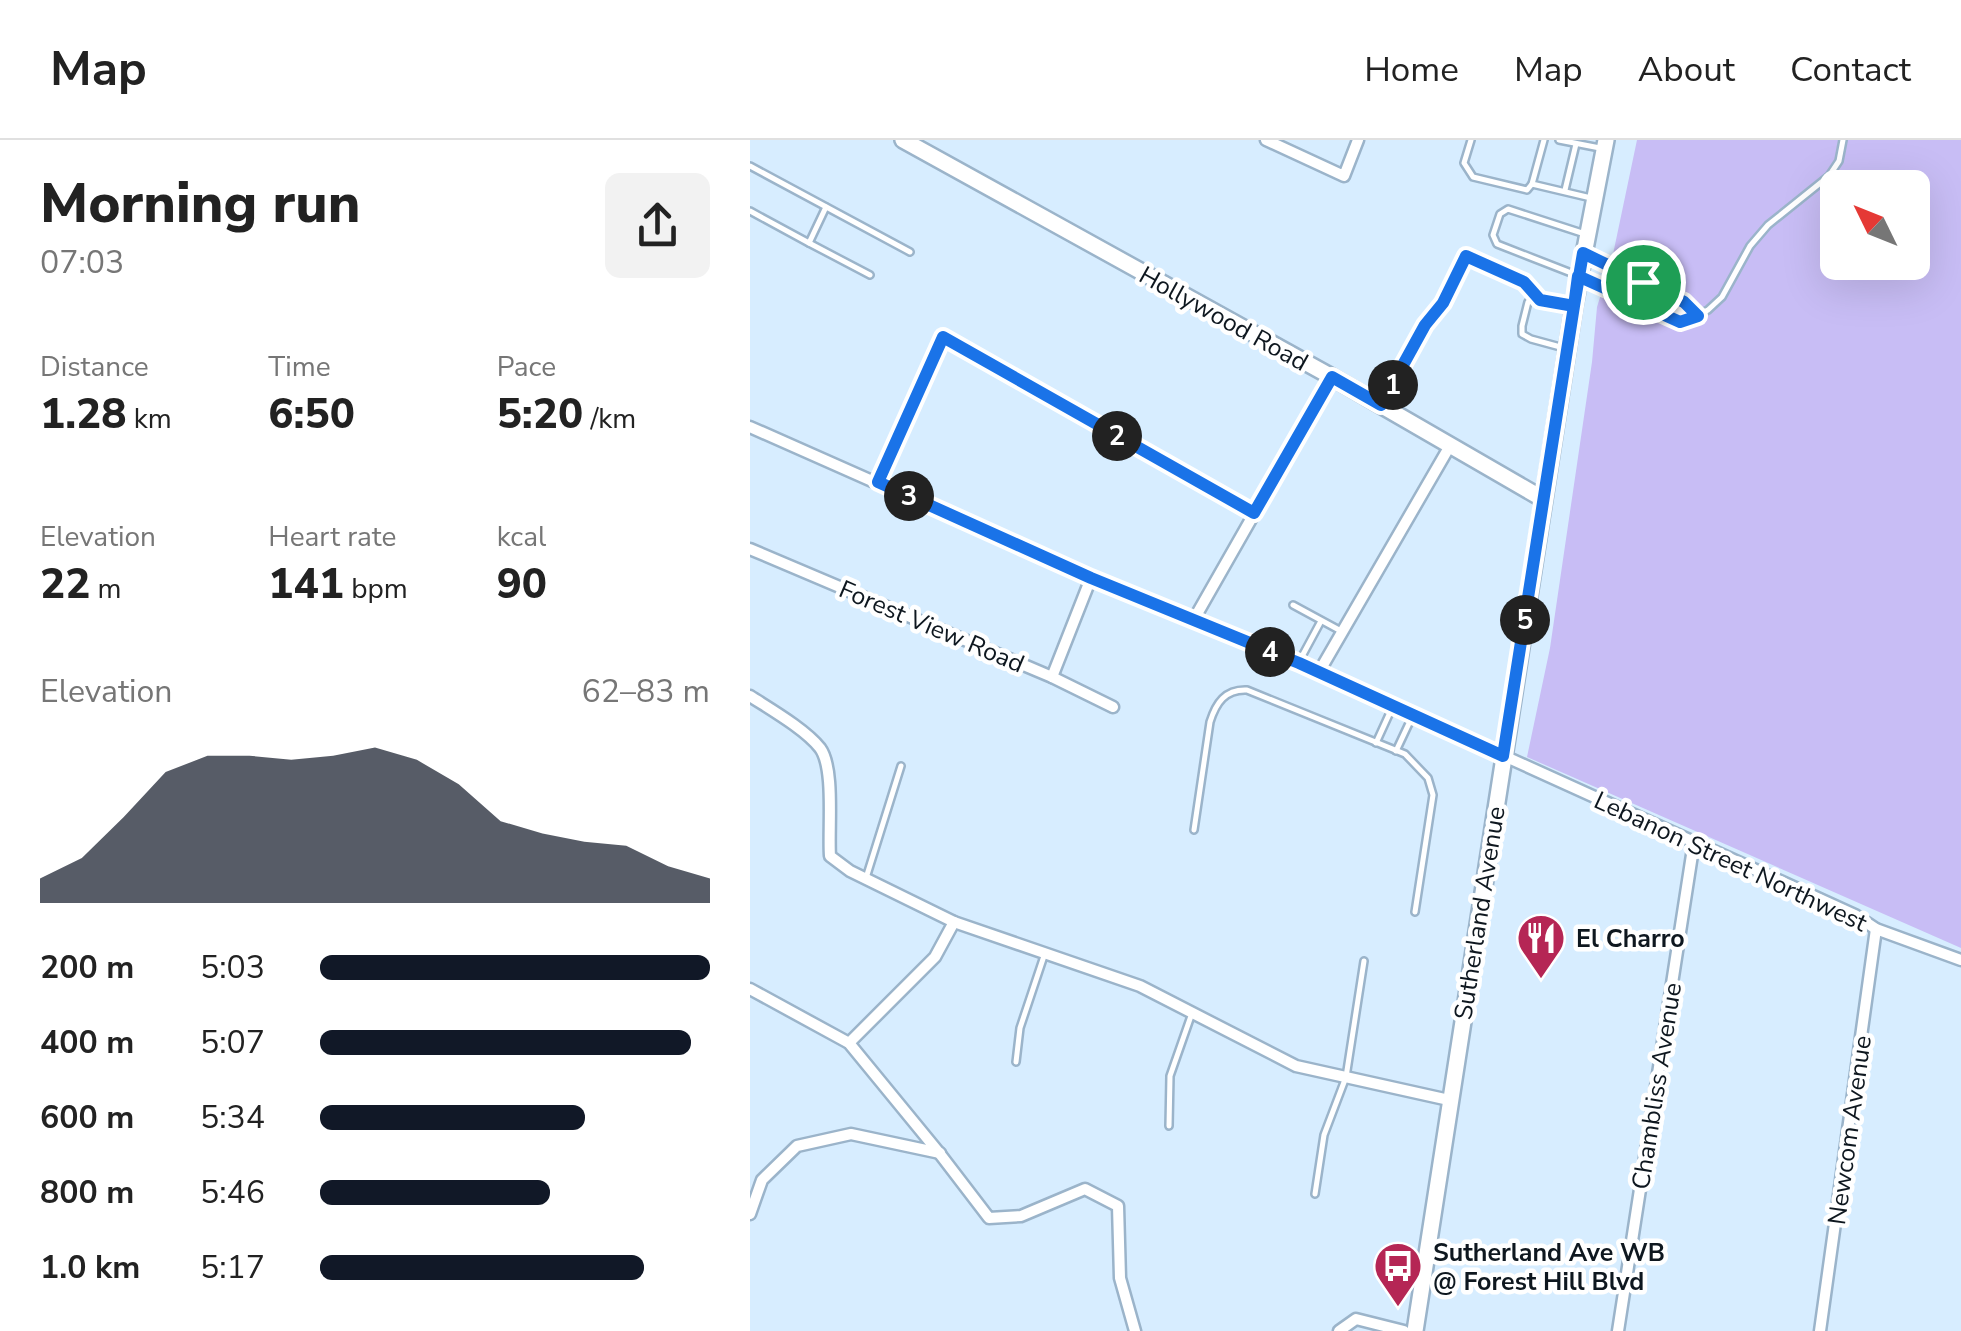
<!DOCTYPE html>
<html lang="en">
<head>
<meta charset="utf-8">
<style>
  :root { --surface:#fff; --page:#f2f2f2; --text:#222; --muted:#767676; --line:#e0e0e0; --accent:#111827 }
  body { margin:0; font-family:"Nunito Sans",sans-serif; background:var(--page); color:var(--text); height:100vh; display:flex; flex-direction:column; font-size:38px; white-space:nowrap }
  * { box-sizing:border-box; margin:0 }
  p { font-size:32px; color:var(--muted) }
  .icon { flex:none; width:55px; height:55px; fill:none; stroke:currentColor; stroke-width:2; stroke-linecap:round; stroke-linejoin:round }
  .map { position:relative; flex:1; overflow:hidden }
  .panel { display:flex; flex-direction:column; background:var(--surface); width:750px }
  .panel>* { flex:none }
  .needle { width:65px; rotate:313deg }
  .buttons { position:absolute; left:1070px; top:30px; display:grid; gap:20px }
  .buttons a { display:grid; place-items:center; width:110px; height:110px; border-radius:15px; background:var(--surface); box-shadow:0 10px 40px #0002; font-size:50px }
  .pin { position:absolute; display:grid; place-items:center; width:85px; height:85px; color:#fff; margin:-42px; border:5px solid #fff; border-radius:50%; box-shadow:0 2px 10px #0007 }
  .km { position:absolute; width:50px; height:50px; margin:-25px; border-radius:50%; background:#222; color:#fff; font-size:28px; line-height:50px; text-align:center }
  .round { display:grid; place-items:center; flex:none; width:105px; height:105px; border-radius:15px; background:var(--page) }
  .summary { display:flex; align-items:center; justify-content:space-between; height:170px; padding:0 40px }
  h1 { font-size:55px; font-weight:800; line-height:75px }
  .figures { display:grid; grid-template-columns:repeat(3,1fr); gap:15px; height:170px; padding:10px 40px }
  .figures div { display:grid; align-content:center }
  .figures b { font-size:42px; font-weight:800 }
  .figures small { font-size:28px; font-weight:400 }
  .figures p { font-size:28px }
  .chart { height:280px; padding:20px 40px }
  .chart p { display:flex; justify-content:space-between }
  .chart svg { width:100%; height:180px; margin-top:10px; fill:var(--accent); opacity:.7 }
  ul { padding:0 40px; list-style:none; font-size:32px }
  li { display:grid; grid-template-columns:160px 120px 1fr; align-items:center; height:75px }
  li i { height:25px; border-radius:12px; background:var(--accent) }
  header { display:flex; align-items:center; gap:60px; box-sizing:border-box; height:140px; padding:0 50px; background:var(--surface); border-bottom:2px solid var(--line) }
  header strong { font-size:48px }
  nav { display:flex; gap:55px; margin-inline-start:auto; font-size:35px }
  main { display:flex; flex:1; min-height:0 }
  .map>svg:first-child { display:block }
  .green { fill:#c8bdf5; fill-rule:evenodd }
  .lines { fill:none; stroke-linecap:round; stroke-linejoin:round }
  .lane-casing { stroke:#9bb4ca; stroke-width:10 }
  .street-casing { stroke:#9bb4ca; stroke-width:15 }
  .secondary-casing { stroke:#9bb4ca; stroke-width:20 }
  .lane { stroke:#fff; stroke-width:5 }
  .street { stroke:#fff; stroke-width:10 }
  .secondary { stroke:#fff; stroke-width:15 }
  .route-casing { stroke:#fff; stroke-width:20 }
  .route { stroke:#1a73e8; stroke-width:12 }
  .labels { text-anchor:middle; stroke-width:9; stroke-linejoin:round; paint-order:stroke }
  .street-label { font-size:25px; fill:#0e171f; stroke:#fff }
  .poi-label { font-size:25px; font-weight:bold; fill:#0e171f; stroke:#fff; text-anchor:start }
</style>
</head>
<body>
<header>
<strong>Map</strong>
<nav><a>Home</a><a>Map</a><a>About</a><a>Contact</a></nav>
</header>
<main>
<section class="panel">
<div class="summary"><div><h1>Morning run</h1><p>07:03</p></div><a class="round"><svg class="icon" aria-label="share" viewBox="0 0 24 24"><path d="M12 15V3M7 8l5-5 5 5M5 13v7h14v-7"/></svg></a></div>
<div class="figures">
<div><p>Distance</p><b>1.28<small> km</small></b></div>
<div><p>Time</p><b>6:50</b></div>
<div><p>Pace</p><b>5:20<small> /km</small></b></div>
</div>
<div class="figures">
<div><p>Elevation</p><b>22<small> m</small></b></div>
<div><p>Heart rate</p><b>141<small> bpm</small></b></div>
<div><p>kcal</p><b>90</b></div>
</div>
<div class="chart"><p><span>Elevation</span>62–83 m</p>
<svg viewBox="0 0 160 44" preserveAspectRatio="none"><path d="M0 44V38L10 33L20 23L30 12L40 8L50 8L60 9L70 8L80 6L90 9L100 15L110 24L120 27L130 29L140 30L150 35L160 38V44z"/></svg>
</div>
<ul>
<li><b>200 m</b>5:03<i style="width:100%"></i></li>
<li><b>400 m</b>5:07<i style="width:95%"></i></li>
<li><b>600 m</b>5:34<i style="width:68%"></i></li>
<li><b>800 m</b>5:46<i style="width:59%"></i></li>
<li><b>1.0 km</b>5:17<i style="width:83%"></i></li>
</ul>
</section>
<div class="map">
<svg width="1211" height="1191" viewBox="0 0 1211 1191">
  <rect width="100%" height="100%" fill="#d7edff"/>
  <path class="green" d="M887 0H1211V808L777 617 800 508 842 222 847 167 862 119ZM1088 48H1162V122H1088Z"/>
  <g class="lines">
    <g class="lane-casing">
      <g id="lane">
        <path d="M721 0 714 23 723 37 777 50 782 44"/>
        <path d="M794 0 782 44 841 58"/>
        <path d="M809 0 850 8"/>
        <path d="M0 26 160 112"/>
        <path d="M815 50 826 4"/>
        <path d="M0 71 59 103 76 67"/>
        <path d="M835 94 758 69 750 74 743 95 747 104 829 136 930 182 948 175"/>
        <path d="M59 103 120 135"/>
        <path d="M835 114 934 162 948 175 958 170 972 157 1000 106 1018 85 1079 36 1089 21 1093 0"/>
        <path d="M814 208 781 199 772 194V186L778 162 785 159 823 166"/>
        <path d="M633 262 675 185 693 163 715 115 774 142 790 160"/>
        <path d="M543 465 591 491"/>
        <path d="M550 520 571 481"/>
        <path d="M626 603 642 568"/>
        <path d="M646 611 662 577"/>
        <path d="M444 690 460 582C466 563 475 549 497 550L655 614 678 638 683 655 665 772"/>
        <path d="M116 738 151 626"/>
        <path d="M266 922 270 888 295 813"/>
        <path d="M419 986 420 936 441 876"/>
        <path d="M565 1054 574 995 596 937 614 821"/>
      </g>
    </g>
    <g class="street-casing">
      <g id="street">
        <path d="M516 0 594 36 608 0"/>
        <path d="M0 287 341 438 549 523 1105 775 1126 789 1211 820"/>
        <path d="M128 342 193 197 504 373"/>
        <path d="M0 409 302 537 363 567"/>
        <path d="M443 481 582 237"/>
        <path d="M569 532 701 304"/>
        <path d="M302 537 341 438"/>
        <path d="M0 556C20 569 55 589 70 608 85 628 78 689 80 716L100 731 204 782 390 846 546 926 699 960"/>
        <path d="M0 849 99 903 190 1014 239 1078 271 1076 335 1049 368 1066 370 1138 385 1191"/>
        <path d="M99 903 185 817 204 782"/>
        <path d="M0 1074 12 1040 47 1006 101 994 190 1013"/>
        <path d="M589 1191 606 1179 654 1191"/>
        <path d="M868 1191 944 702"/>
        <path d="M1070 1191 1126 789"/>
      </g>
    </g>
    <g class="secondary-casing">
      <g id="secondary">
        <path d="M153 0 582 237 793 359"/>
        <path d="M665 1191 824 166 856 0"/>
      </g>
    </g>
    <use href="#lane" class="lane"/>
    <use href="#street" class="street"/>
    <use href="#secondary" class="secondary"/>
  </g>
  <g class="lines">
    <g class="route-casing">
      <path id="route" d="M893 142 833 113 824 166 790 160 774 142 716 116 693 163 675 185 631 265 582 237 504 373 193 197 128 342 341 438 549 523 753 616C777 466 800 316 824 166L828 136 930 182 948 176 934 162 893 142"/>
    </g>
    <use href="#route" class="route"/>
  </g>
  <defs>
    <g id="restaurant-pin" transform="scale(2.5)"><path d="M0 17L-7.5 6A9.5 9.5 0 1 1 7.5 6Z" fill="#b52655" stroke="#fff"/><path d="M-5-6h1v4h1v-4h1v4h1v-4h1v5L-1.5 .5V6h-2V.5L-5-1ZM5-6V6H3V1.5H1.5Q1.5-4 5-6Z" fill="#fff"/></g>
    <g id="bus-pin" transform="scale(2.5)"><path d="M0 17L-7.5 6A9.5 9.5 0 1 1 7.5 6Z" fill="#b52655" stroke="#fff"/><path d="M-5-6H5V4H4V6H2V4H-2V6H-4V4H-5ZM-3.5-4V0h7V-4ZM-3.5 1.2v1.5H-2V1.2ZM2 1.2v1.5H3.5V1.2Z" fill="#fff"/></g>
  </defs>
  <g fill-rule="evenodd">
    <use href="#restaurant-pin" x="791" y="798"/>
    <use href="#bus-pin" x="648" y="1126"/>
  </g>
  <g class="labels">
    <g class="street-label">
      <text transform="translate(474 178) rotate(29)" y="9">Hollywood Road</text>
      <text transform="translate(182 486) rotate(23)" y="9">Forest View Road</text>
      <text transform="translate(981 721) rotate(25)" y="9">Lebanon Street Northwest</text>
      <text transform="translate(729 773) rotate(-81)" y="9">Sutherland Avenue</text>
      <text transform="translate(906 946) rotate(-81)" y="9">Chambliss Avenue</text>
      <text transform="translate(1099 990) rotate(-82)" y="9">Newcom Avenue</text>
    </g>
    <g class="poi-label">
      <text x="826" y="807">El Charro</text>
      <text x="683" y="1121">Sutherland Ave WB<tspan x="683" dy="29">@ Forest Hill Blvd</tspan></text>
    </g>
  </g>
</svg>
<div class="buttons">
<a><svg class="needle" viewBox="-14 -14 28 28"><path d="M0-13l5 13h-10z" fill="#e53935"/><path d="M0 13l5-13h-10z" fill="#767676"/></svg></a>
</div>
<div class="pin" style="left:893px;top:142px;background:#1e9e55"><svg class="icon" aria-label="arrive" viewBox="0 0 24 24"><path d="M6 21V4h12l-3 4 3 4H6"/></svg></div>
<b class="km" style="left:643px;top:245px">1</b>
<b class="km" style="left:367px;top:296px">2</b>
<b class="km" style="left:159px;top:356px">3</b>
<b class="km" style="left:520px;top:512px">4</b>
<b class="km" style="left:775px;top:480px">5</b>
</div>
</main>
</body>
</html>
